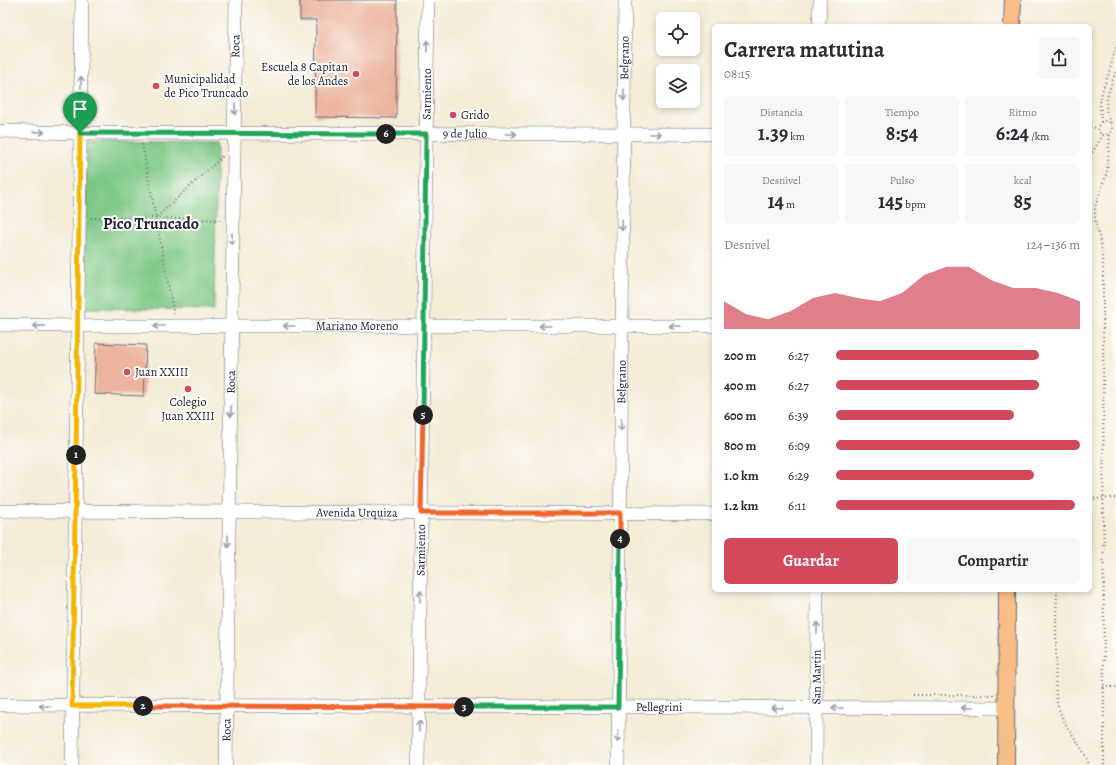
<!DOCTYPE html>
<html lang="es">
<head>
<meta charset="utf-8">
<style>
  :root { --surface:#fff; --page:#f7f7f7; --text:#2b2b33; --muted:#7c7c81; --accent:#d1495b }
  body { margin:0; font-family:Alegreya,serif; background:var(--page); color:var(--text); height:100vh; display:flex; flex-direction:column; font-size:15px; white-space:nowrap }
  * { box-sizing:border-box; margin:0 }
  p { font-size:13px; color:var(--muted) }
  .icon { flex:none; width:22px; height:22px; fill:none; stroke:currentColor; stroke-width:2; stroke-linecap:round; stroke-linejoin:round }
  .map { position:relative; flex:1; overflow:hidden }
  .sheet { position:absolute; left:712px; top:24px; width:380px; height:568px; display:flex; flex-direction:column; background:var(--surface); border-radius:6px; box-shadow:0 2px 6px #0003 }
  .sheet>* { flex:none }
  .buttons { position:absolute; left:656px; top:12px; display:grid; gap:8px }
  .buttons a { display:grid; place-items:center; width:44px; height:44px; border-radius:6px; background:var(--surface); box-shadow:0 2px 6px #0003; font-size:20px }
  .pin { position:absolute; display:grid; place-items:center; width:34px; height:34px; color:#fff; margin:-41px -17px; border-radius:50% 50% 50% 0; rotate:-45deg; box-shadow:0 0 4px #0007 }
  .pin .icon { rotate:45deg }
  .km { position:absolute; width:20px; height:20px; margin:-10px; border-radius:50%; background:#222; color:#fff; font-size:11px; line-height:20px; text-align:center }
  .round { display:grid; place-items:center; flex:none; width:42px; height:42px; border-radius:6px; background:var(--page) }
  .head { display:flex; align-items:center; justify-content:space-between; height:68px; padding:0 12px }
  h1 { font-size:22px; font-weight:700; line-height:30px }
  .metrics { display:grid; grid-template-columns:repeat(3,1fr); gap:6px; height:68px; padding:4px 12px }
  .metrics div { display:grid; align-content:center; border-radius:6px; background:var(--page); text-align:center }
  .metrics b { font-size:20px; font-weight:700 }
  .metrics small { font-size:11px; font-weight:400 }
  .metrics p { font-size:11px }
  .chart { height:112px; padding:8px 12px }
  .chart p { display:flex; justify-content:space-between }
  .chart svg { width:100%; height:72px; margin-top:4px; fill:var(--accent); opacity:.7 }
  .button { display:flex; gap:8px; margin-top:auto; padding:8px 12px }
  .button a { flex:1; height:46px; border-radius:6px; background:var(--accent); color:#fff; font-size:16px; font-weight:700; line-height:46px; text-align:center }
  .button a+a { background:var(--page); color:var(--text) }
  ul { padding:0 12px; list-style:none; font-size:13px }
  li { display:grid; grid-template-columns:64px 48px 1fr; align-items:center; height:30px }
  li i { height:10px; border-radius:5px; background:var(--accent) }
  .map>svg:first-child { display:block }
  .green { fill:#7cc785; stroke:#4f7460 }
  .building { fill:#ecb49f }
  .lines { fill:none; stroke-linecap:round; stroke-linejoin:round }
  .minor-casing { stroke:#6c6972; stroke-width:14 }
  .major-casing { stroke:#6c6972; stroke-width:18 }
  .path { stroke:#6c6972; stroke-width:2; stroke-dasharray:1 3; stroke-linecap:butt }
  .minor { stroke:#fff; stroke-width:13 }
  .major { stroke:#f7be88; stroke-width:16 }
  .oneway { stroke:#9c9ca7 }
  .split-1-casing { stroke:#fff; stroke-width:8 }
  .split-2-casing { stroke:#fff; stroke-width:8 }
  .split-3-casing { stroke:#fff; stroke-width:8 }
  .split-4-casing { stroke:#fff; stroke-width:8 }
  .split-5-casing { stroke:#fff; stroke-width:8 }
  .split-6-casing { stroke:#fff; stroke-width:8 }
  .split-7-casing { stroke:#fff; stroke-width:8 }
  .split-1 { stroke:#f5b400; stroke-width:5 }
  .split-2 { stroke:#f5b400; stroke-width:5 }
  .split-3 { stroke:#f0652b; stroke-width:5 }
  .split-4 { stroke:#22a559; stroke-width:5 }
  .split-5 { stroke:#f0652b; stroke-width:5 }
  .split-6 { stroke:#22a559; stroke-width:5 }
  .split-7 { stroke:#22a559; stroke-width:5 }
  .poi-dot { fill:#d1495b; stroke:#fdfcf7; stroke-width:1.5 }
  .labels { text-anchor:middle; stroke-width:4; stroke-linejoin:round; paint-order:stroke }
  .street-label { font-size:12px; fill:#22223b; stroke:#fdfcf7 }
  .poi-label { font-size:12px; fill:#22223b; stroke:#fdfcf7; text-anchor:start }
  .district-label { font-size:16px; font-weight:bold; fill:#22223b; stroke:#fdfcf7 }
</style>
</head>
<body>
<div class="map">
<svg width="1116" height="765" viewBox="0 0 1116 765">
  <rect width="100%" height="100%" fill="#fdfcf7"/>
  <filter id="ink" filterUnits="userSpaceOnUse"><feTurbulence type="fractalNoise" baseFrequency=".025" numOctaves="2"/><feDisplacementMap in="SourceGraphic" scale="8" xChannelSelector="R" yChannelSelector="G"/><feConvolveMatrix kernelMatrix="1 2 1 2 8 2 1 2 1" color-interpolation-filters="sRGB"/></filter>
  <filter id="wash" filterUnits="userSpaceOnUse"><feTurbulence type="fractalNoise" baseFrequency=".012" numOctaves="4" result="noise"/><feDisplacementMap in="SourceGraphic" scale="16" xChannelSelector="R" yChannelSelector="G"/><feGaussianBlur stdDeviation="0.9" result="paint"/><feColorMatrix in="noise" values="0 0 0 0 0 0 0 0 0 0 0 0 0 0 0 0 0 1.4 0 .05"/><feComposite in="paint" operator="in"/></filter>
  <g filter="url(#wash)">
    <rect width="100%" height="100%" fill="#f4ecd7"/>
    <path class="green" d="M87 141 217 143 214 310 84 308Z"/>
    <g id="blocks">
      <g class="building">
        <path d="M300 0H397L396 118 315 117 316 20H300Z"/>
        <path d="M96 343 146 345 144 396 94 394Z"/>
      </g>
    </g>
  </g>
  <g filter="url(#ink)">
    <use href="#blocks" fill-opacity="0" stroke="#6c6972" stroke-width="1"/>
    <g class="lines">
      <g class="minor-casing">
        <g id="minor">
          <path d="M819 26 820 0"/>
          <path id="s1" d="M0 131 80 133 714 134"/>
          <path id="s2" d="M0 325 78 326H714"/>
          <path id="s3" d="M0 511 714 514"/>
          <path id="s4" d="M0 705 1006 708"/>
          <path d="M72 765 82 0"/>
          <path id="s5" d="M226 765 236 0"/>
          <path id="s6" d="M418 765 428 0"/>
          <path id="s7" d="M618 765 625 0"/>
          <path id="s8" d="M816 765 817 590"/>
        </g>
      </g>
      <g class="major-casing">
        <g id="major">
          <path d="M1012 26 1013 0"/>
          <path d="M1006 765 1007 590"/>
        </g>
      </g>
      <g class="path">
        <circle cx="1105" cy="128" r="7"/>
        <path d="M1101 122 1100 102 1103 88 1108 76 1116 47"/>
        <path d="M1111 123C1100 105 1111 88 1116 70"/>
        <path d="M1090 127 1098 128"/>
        <path d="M142 144 174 315"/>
        <path d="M1090 156 1103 135"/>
        <path d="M157 217 223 156"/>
        <path d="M91 218H157L223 220"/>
        <path d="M1090 499 1116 498"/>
        <path d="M1057 590C1056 612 1056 635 1056 657 1056 675 1053 695 1060 712 1067 731 1083 745 1089 765"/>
        <path d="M1103 687H1116"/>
        <path d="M913 695H995"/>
        <path d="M1104 765 1103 268 1101 245 1095 220V207L1107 172 1110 134"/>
      </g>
      <use href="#minor" class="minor"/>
      <use href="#major" class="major"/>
    </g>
    <defs><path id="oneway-shaft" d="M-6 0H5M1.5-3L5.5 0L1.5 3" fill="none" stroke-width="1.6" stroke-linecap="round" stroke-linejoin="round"/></defs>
    <g class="oneway">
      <use href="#oneway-shaft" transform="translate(427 46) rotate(-89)"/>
      <use href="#oneway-shaft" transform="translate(81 82) rotate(-89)"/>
      <use href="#oneway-shaft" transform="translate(624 95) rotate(91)"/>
      <use href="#oneway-shaft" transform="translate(235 109) rotate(91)"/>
      <use href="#oneway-shaft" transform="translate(39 132) rotate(2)"/>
      <use href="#oneway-shaft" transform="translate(511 134)"/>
      <use href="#oneway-shaft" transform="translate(655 134)"/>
      <use href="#oneway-shaft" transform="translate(622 225) rotate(90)"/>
      <use href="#oneway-shaft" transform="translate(232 239) rotate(90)"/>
      <use href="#oneway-shaft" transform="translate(39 326) rotate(-179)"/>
      <use href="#oneway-shaft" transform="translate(159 326) rotate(-180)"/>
      <use href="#oneway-shaft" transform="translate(289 326) rotate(180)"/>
      <use href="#oneway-shaft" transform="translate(545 326) rotate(180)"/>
      <use href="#oneway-shaft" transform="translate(675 326) rotate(180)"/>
      <use href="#oneway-shaft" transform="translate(231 411) rotate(91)"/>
      <use href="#oneway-shaft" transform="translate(621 425) rotate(91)"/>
      <use href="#oneway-shaft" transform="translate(228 541) rotate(91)"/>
      <use href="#oneway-shaft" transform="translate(420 596) rotate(-89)"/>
      <use href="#oneway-shaft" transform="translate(817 628) rotate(-90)"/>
      <use href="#oneway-shaft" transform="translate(45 706) rotate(-180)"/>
      <use href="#oneway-shaft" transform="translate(777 708) rotate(-180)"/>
      <use href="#oneway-shaft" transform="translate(837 708) rotate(-180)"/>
      <use href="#oneway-shaft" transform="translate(967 708) rotate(-180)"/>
      <use href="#oneway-shaft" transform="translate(419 726) rotate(-89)"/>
      <use href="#oneway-shaft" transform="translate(618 737) rotate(91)"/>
    </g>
  </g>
  <g class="lines" filter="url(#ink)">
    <g class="split-1-casing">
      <path id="split-1" d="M76 455 80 133"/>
    </g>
    <g class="split-2-casing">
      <path id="split-2" d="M76 455 72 706H143"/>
    </g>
    <g class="split-3-casing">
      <path id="split-3" d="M143 706 464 707"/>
    </g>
    <g class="split-4-casing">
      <path id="split-4" d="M464 707H618L620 539"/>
    </g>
    <g class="split-5-casing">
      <path id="split-5" d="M423 415 421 513H620V539"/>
    </g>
    <g class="split-6-casing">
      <path id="split-6" d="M386 134H426L423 415"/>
    </g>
    <g class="split-7-casing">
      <path id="split-7" d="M80 133 386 134"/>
    </g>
    <use href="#split-1" class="split-1"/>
    <use href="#split-2" class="split-2"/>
    <use href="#split-3" class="split-3"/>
    <use href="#split-4" class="split-4"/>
    <use href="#split-5" class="split-5"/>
    <use href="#split-6" class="split-6"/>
    <use href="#split-7" class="split-7"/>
  </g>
  <g class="poi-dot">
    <circle cx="356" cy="74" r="4"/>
    <circle cx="156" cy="86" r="4"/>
    <circle cx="453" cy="115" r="4"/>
    <circle cx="127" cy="372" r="4"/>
    <circle cx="188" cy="389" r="4"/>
  </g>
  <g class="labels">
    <g class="street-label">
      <text dy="4" stroke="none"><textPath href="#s5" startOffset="719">Roca</textPath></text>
      <text dy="4" stroke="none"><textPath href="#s7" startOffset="707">Belgrano</textPath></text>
      <text dy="4" stroke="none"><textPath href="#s6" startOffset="671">Sarmiento</textPath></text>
      <text dy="4" stroke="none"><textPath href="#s1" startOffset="465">9 de Julio</textPath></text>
      <text dy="4" stroke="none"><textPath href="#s2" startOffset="357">Mariano Moreno</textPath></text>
      <text dy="4" stroke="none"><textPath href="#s5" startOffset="383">Roca</textPath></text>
      <text dy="4" stroke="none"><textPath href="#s7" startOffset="383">Belgrano</textPath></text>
      <text dy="4" stroke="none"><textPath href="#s3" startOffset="357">Avenida Urquiza</textPath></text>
      <text dy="4" stroke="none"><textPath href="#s6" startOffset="215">Sarmiento</textPath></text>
      <text dy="4" stroke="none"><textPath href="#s8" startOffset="88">San Martín</textPath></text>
      <text dy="4" stroke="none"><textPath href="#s4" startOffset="659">Pellegrini</textPath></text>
      <text dy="4" stroke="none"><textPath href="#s5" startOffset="35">Roca</textPath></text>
    </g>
    <g class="poi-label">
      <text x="348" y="71" text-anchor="end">Escuela 8 Capitan<tspan x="348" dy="14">de los Andes</tspan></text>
      <text x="164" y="83">Municipalidad<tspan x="164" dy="14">de Pico Truncado</tspan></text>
      <text x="461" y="119">Grido</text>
      <text x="135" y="376">Juan XXIII</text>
      <text x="188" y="406" text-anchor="middle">Colegio<tspan x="188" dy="14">Juan XXIII</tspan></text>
    </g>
    <g class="district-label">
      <text x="151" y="229">Pico Truncado</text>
    </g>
  </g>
</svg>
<div class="buttons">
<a><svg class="icon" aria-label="locate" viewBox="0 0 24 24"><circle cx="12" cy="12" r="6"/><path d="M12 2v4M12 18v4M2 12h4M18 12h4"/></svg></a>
<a><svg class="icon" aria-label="layers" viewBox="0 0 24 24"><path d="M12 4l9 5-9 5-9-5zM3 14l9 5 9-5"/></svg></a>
</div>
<div class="pin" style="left:80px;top:133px;background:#1e9e55"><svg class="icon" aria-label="arrive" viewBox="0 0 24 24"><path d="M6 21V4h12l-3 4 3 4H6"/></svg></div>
<b class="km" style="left:76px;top:455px">1</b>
<b class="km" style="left:143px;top:706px">2</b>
<b class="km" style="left:464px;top:707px">3</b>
<b class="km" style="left:620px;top:539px">4</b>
<b class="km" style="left:423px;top:415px">5</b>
<b class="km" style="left:386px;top:134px">6</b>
<section class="sheet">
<div class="head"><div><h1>Carrera matutina</h1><p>08:15</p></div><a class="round"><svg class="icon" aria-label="share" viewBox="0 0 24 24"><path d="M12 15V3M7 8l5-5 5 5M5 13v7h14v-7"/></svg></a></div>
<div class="metrics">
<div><p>Distancia</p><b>1.39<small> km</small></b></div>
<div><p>Tiempo</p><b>8:54</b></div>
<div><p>Ritmo</p><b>6:24<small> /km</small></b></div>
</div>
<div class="metrics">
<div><p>Desnivel</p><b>14<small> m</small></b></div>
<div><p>Pulso</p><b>145<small> bpm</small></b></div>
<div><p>kcal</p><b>85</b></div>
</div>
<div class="chart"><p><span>Desnivel</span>124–136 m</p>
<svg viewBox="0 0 160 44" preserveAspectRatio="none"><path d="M0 44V27L10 35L20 38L30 33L40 25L50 22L60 25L70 27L80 22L90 11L100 6L110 6L120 14L130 19L140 19L150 22L160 27V44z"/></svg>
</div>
<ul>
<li><b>200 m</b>6:27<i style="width:83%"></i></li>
<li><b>400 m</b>6:27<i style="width:83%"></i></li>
<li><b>600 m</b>6:39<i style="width:73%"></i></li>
<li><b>800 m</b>6:09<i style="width:100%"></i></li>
<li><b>1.0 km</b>6:29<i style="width:81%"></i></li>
<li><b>1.2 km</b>6:11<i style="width:98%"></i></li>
</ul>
<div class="button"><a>Guardar</a><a>Compartir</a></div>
</section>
</div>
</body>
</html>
